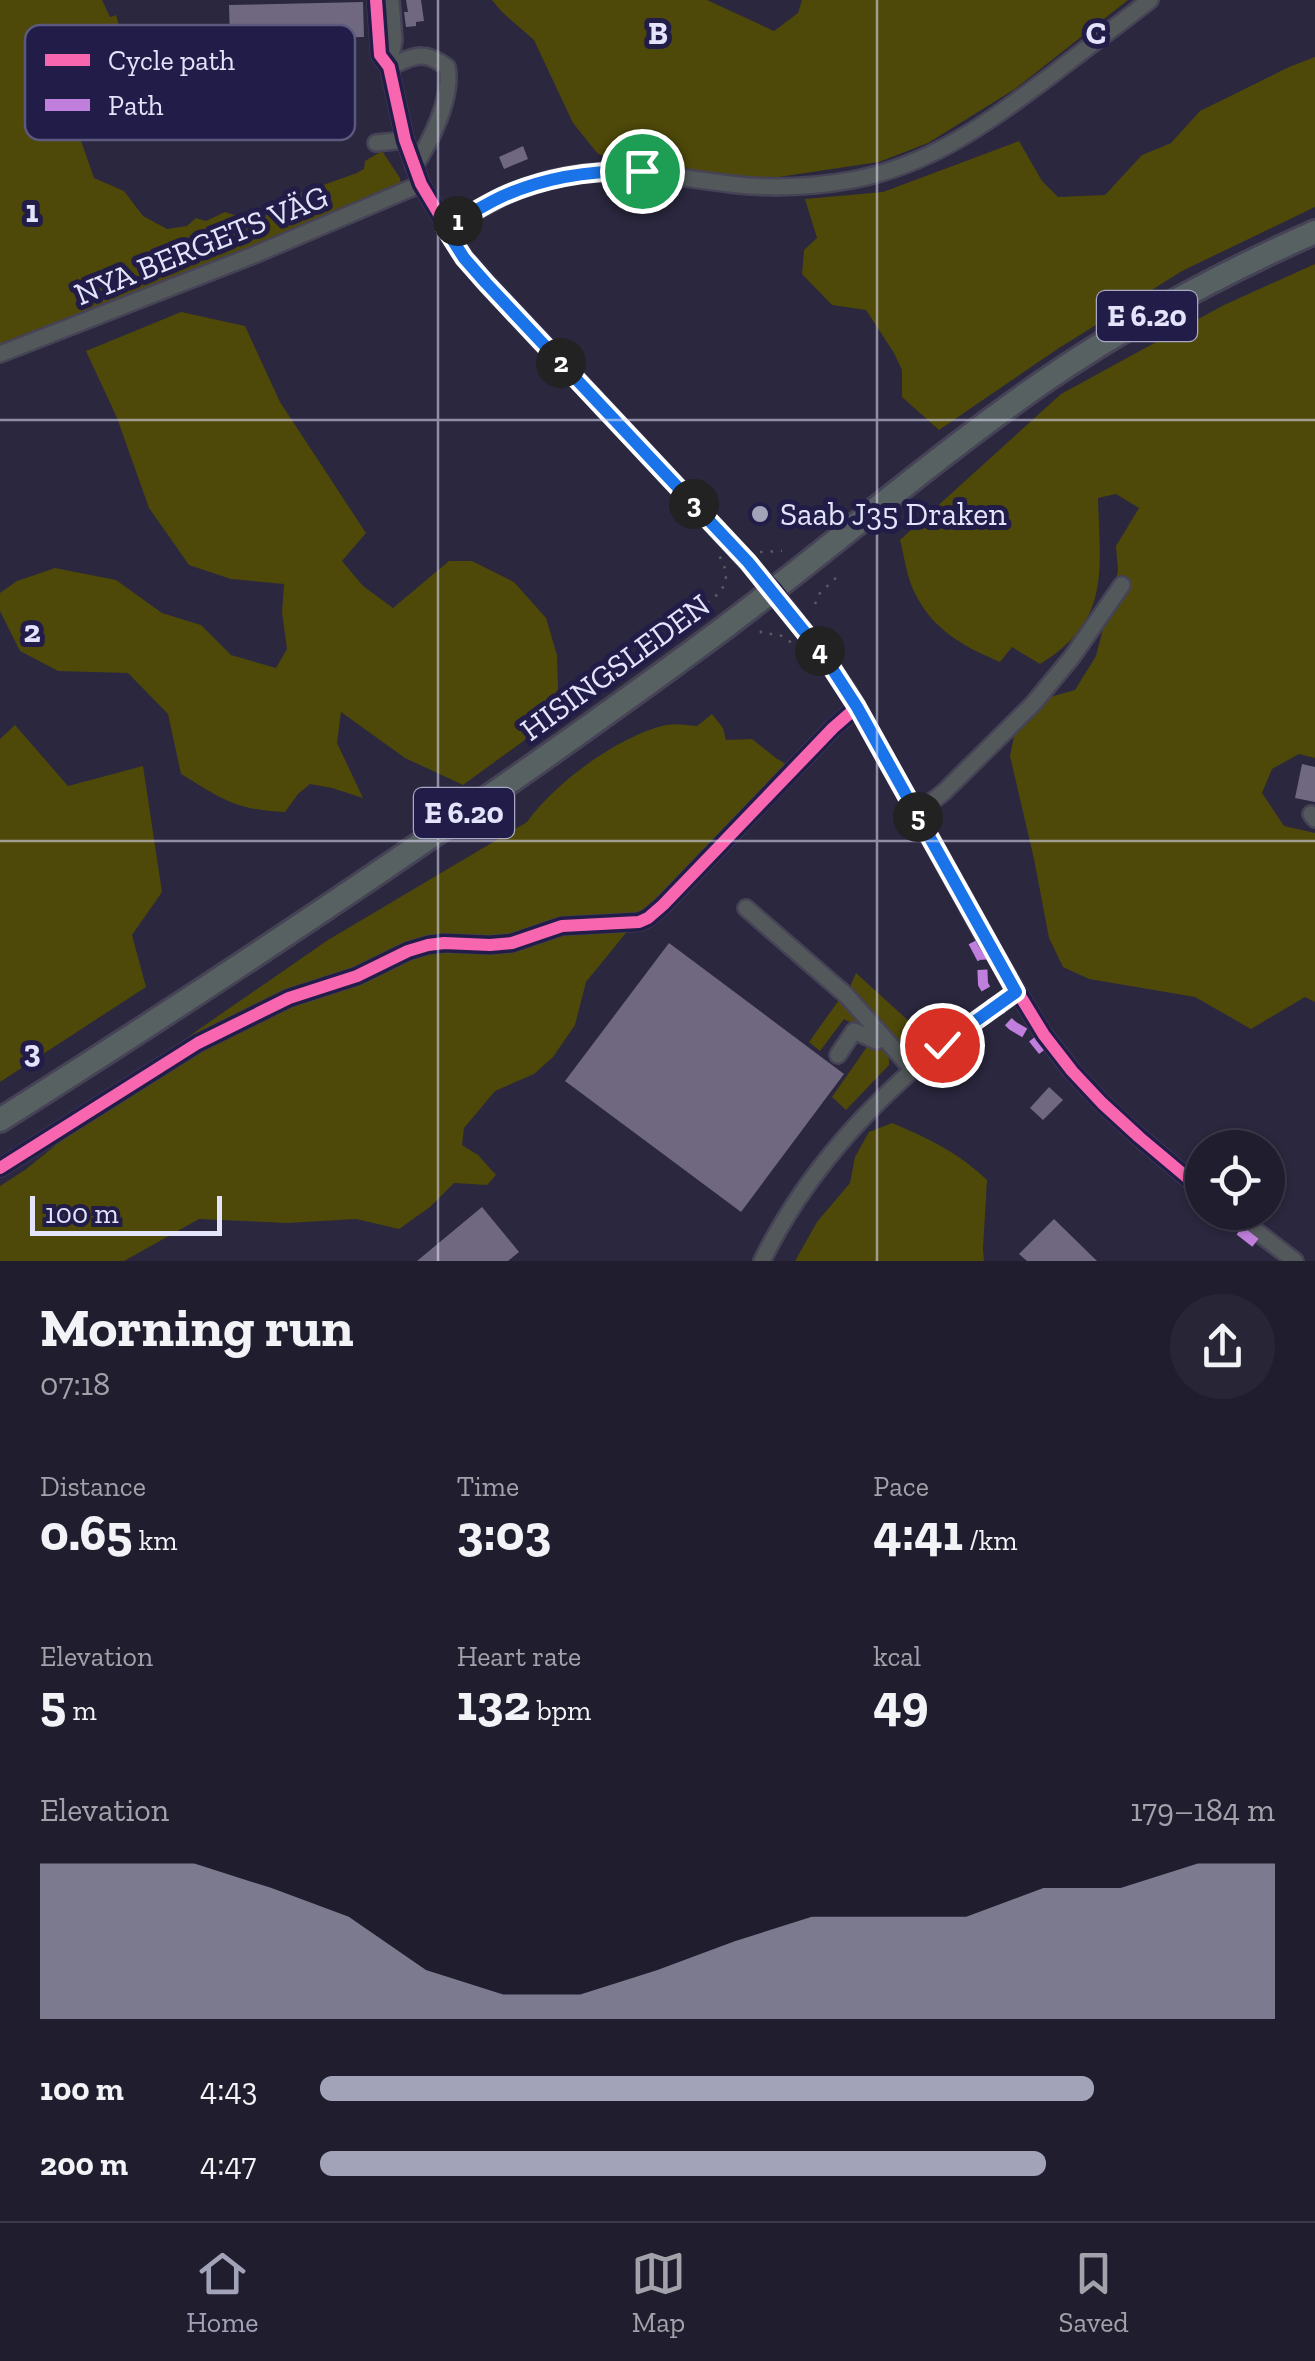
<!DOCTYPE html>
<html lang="en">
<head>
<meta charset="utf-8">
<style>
  :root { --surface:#201d2e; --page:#282636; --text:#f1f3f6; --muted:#a2a2aa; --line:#3d3b4a; --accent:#a2a2b9 }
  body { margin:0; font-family:"Zilla Slab",serif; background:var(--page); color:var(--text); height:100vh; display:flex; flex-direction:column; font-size:38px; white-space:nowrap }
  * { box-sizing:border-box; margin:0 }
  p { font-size:32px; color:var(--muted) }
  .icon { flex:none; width:55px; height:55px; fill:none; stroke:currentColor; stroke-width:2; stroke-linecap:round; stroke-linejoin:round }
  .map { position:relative; height:1261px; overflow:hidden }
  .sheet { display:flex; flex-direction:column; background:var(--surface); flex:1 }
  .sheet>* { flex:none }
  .controls { position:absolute; left:1185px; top:1130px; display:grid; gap:20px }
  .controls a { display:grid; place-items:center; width:100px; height:100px; border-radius:50%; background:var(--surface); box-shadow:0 2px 8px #0004,0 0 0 2px var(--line); font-size:50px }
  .scale { position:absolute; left:30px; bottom:25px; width:192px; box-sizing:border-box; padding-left:10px; border:5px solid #e3e4fb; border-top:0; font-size:28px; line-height:35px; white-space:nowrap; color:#e3e4fb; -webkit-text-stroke:8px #221d48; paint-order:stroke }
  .pin { position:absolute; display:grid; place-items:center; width:85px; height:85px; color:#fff; margin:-42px; border:5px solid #fff; border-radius:50%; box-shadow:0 2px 10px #0007 }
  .km { position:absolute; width:50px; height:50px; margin:-25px; border-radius:50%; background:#222; color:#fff; font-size:28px; line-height:50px; text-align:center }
  .round { display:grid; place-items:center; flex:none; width:105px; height:105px; border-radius:52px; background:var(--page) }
  .head { display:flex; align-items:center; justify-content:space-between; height:170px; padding:0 40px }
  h1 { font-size:55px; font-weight:700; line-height:75px }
  .metrics { display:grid; grid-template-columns:repeat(3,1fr); gap:15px; height:170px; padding:10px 40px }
  .metrics div { display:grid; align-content:center }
  .metrics b { font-size:50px; font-weight:700 }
  .metrics small { font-size:28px; font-weight:400 }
  .metrics p { font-size:28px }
  .chart { height:280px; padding:20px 40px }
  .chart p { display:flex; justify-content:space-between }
  .chart svg { width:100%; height:180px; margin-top:10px; fill:var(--accent); opacity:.7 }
  ul { padding:0 40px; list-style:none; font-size:32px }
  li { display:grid; grid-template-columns:160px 120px 1fr; align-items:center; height:75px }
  li i { height:25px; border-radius:12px; background:var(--accent) }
  .dock { display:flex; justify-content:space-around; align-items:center; height:140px; border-top:2px solid var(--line); background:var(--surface); font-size:28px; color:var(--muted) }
  .dock a { display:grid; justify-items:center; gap:5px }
  .dock .selected { color:var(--accent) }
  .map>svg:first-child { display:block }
  .green { fill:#4e4809 }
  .building { fill:#706880 }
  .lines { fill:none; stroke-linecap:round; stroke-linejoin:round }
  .minor-casing { stroke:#464357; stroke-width:20 }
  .highway-casing { stroke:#464357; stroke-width:28 }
  .path { stroke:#5a5d63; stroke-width:2.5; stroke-dasharray:2.5 8; stroke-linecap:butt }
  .minor { stroke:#53595a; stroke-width:15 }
  .highway { stroke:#586162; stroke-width:22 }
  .quiet { stroke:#c07fdc; stroke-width:10; stroke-dasharray:20 10; stroke-linecap:butt }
  .cycleway-casing { stroke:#221d48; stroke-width:19 }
  .cycleway { stroke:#f766af; stroke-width:12 }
  .route-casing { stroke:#fff; stroke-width:20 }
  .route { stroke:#1a73e8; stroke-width:12 }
  .grid { fill:none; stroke:#e3e4fb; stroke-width:2.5; stroke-opacity:0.55 }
  .poi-dot { fill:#a2a2b9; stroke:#221d48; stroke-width:4 }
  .labels { text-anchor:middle; stroke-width:10; stroke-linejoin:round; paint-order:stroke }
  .shield { fill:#221d48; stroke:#a9a8c5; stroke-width:2.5 }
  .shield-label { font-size:30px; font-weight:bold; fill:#e3e4fb }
  .street-label { font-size:32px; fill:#e3e4fb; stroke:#221d48 }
  .poi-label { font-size:32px; fill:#e3e4fb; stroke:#221d48; text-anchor:start }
  .key { fill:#221d48; stroke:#5c597e; stroke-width:2.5 }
  .key-label { font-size:28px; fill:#e3e4fb }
  .grid-label { font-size:32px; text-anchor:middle; font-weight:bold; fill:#e3e4fb; stroke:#221d48; stroke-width:10; stroke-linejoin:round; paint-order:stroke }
</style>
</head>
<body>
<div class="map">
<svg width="1315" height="1261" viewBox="0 0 1315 1261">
  <rect width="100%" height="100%" fill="#2a273e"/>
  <g class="green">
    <path d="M0 0H102L110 17 116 15 128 55 114 64 98 69 106 86 155 73 141 38C203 22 198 44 211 96L165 100 139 108 125 120 79 135 94 178 124 191 143 216 167 229 187 226 196 218 206 221 225 212 240 217 269 204 357 173 364 169 365 161 382 151 400 178 401 185 391 193 123 300 88 309 74 320 0 349Z"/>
    <path d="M492 0H707L774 31 798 13 802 0H1128L1015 89 928 143 879 162 765 179 697 176 598 154 573 123 534 40 502 12Z"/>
    <path d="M1315 57V207L1182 271 1056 350 939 430 902 397V370L894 353 866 310 832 305 802 274 804 250 817 238 805 199 883 192 1019 141 1042 181 1058 197 1105 195 1142 155 1171 143 1200 111 1289 67Z"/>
    <path d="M1315 264V758L1299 754 1272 769 1262 793 1284 826 1315 833V1002L1305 997 1251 1029 1195 997 1089 979 1063 967 1049 938 1034 859 1010 756 1015 732 1050 697 1075 690 1096 656 1118 571 1116 546 1139 508 1116 494 1098 498C1100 571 1111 621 1040 664L1012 647 1000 662C960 645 930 628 912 587 906 572 904 555 900 540L1061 394 1224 305Z"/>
    <path d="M181 312 245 326 280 402 366 533 342 561 363 586 393 608 449 561H472L514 582 546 618 557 655 559 715 463 785 405 758 341 712 337 743 363 798 332 788 310 784 298 794 285 812C235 810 222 799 181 774L168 714 128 673 58 671 20 651 0 611V593L17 581 55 568 116 580 162 613 201 625 231 655 276 668 287 649 282 612 284 584 231 579 189 565 149 508 117 418 86 351Z"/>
    <path d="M712 714 723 728 726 740 752 739 776 758 789 766 772 786 643 912 586 982 575 1025 553 1057 534 1074 495 1091 464 1128 462 1145 478 1155 496 1175 487 1185 454 1183 430 1207 399 1229 356 1219 287 1223 199 1219 124 1261H0V1186L25 1170 195 1032 328 940 527 822C556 782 618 736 666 725 676 723 687 725 697 726Z"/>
    <path d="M15 725 68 786 143 766 162 892 132 935 146 987 0 1082V739Z"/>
    <path d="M856 973 923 1034 924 1037 912 1049 896 1041 849 989Z"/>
    <path d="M839 1000 872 1034 844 1019 820 1051 809 1042Z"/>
    <path d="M869 1044C882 1046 890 1050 889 1065L846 1110 832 1097Z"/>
    <path d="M892 1123C928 1138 959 1153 987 1180L983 1249 984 1261H795L817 1222 850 1183 855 1157 869 1132Z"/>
  </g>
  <g class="building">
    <path d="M406 0H421L424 21 416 22V26L406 27 404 12H408Z"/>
    <path d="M363 2 364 37 230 40 229 5Z"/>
    <path d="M523 146 528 159 504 169 499 157Z"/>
    <path d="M1302 764 1315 767V802L1295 798Z"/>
    <path d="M669 943 844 1074 741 1212 565 1081Z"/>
    <path d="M1049 1087 1063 1100 1043 1120 1030 1108Z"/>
    <path d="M482 1207 519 1252 508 1261H417Z"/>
    <path d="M1054 1219 1097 1261H1027L1019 1254Z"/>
  </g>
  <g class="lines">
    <g class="minor-casing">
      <g id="minor">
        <path d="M376 0 380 55 389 67 405 140 421 184 465 258 774 591 847 689 986 940 1044 1035 1072 1071 1102 1103 1139 1137 1202 1190"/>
        <path d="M389 67C414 56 423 49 447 67 453 96 431 142 414 166"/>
        <path d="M389 67 394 40 391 0"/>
        <path d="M376 143 405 140"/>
        <path d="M445 228C481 209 516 186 556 178 622 163 667 177 730 184 770 189 813 187 852 180 932 165 990 121 1053 74 1085 49 1118 25 1150 0"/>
        <path d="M0 354 254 255 421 184"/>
        <path d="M916 814 944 792 1033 704 1072 657 1122 585"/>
        <path d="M1311 814 1315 819"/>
        <path d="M746 908 846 995 913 1070"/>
        <path d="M838 1055 854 1031 877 1041 883 1037"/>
        <path d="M0 1168 198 1043 289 998 357 976 408 951 428 945 444 943 490 945 512 943 562 926 639 922 648 918 663 905 833 728 857 707"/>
        <path d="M1231 1212 1295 1261"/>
        <path d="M762 1261C804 1175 867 1106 940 1047 964 1027 991 1011 1016 992"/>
      </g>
    </g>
    <g class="highway-casing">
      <path id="highway" d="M0 1120C239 969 474 812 701 645 817 560 925 464 1043 382 1129 323 1220 274 1315 232"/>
    </g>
    <g class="path">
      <path d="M760 552 782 551"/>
      <path d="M707 603C727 589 732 576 718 554"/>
      <path d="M815 604 820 593 840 574"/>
      <path d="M760 631 762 633 780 635 798 647"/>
    </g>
    <use href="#minor" class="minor"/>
    <use href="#highway" class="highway"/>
    <g class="quiet">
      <path d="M973 942 982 959 983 984 1001 1015 1013 1026 1032 1037 1043 1051"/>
      <path d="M1216 1212 1257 1244"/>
    </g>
    <g class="cycleway-casing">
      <g id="cycleway">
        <path d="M376 0 380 55 389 67 405 140 421 184 465 258 774 591 847 689 986 940 1044 1035 1072 1071 1102 1103 1139 1137 1202 1190"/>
        <path d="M0 1168 198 1043 289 998 357 976 408 951 428 945 444 943 490 945 512 943 562 926 639 922 648 918 663 905 833 728 857 707"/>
      </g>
    </g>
    <use href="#cycleway" class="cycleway"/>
  </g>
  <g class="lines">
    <g class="route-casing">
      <path id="route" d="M642 171C593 170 546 176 501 197 482 206 464 218 445 228L464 258 486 283 748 562 824 656 857 707 1016 992 942 1045"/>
    </g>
    <use href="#route" class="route"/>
  </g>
  <path class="grid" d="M438 0V1261M877 0V1261M0 420H1315M0 841H1315"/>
  <circle class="poi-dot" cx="760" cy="514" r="10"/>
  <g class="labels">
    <g class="shield">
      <rect x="1097" y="291" width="100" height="50" rx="8"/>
      <rect x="414" y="788" width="100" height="50" rx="8"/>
    </g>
    <g class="shield-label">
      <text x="1147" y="326">E 6.20</text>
      <text x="464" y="823">E 6.20</text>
    </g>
    <g class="street-label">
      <text transform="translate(201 245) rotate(-22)" y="11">NYA BERGETS VÄG</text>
      <text transform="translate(615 667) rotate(-36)" y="11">HISINGSLEDEN</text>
    </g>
    <g class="poi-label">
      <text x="780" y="525">Saab J35 Draken</text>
    </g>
  </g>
  <rect x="25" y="25" width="330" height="115" rx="15" class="key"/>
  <rect x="45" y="54" width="45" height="12" fill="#f766af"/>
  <rect x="45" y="99" width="45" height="12" fill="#c07fdc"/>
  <g class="key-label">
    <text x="108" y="70">Cycle path</text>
    <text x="108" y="115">Path</text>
  </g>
  <g class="grid-label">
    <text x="658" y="44">B</text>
    <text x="1096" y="44">C</text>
    <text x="32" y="222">1</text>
    <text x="32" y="642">2</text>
    <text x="32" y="1062">3</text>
  </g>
</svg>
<div class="controls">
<a><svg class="icon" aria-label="locate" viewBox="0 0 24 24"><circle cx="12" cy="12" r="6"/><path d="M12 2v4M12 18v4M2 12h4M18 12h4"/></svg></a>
</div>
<div class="scale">100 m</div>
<div class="pin" style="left:642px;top:171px;background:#1e9e55"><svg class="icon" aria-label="arrive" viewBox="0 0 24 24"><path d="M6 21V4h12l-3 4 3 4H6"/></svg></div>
<div class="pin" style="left:942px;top:1045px;background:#d93025"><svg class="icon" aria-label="check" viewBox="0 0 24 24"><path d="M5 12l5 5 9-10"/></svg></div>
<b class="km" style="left:458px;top:221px">1</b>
<b class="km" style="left:561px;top:363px">2</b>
<b class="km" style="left:694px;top:504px">3</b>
<b class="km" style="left:820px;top:651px">4</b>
<b class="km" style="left:918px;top:817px">5</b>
</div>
<section class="sheet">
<div class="head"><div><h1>Morning run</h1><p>07:18</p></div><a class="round"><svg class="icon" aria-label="share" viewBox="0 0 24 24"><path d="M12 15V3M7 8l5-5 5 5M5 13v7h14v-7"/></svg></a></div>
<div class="metrics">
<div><p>Distance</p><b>0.65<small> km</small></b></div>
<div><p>Time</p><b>3:03</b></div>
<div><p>Pace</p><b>4:41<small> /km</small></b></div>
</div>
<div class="metrics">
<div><p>Elevation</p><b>5<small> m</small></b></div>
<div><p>Heart rate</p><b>132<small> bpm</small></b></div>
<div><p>kcal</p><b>49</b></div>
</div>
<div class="chart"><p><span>Elevation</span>179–184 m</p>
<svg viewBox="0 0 160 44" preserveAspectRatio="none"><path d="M0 44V6L10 6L20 6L30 12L40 19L50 32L60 38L70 38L80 32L90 25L100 19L110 19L120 19L130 12L140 12L150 6L160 6V44z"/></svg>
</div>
<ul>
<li><b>100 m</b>4:43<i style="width:81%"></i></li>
<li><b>200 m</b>4:47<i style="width:76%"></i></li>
</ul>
</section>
<nav class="dock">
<a class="selected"><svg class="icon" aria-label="home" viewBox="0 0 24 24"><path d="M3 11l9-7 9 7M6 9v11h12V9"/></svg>Home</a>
<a><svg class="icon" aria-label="map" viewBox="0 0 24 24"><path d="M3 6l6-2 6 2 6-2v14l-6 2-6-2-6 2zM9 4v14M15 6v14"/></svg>Map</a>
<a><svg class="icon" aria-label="saved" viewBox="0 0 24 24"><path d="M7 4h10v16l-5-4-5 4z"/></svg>Saved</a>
</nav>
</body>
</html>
